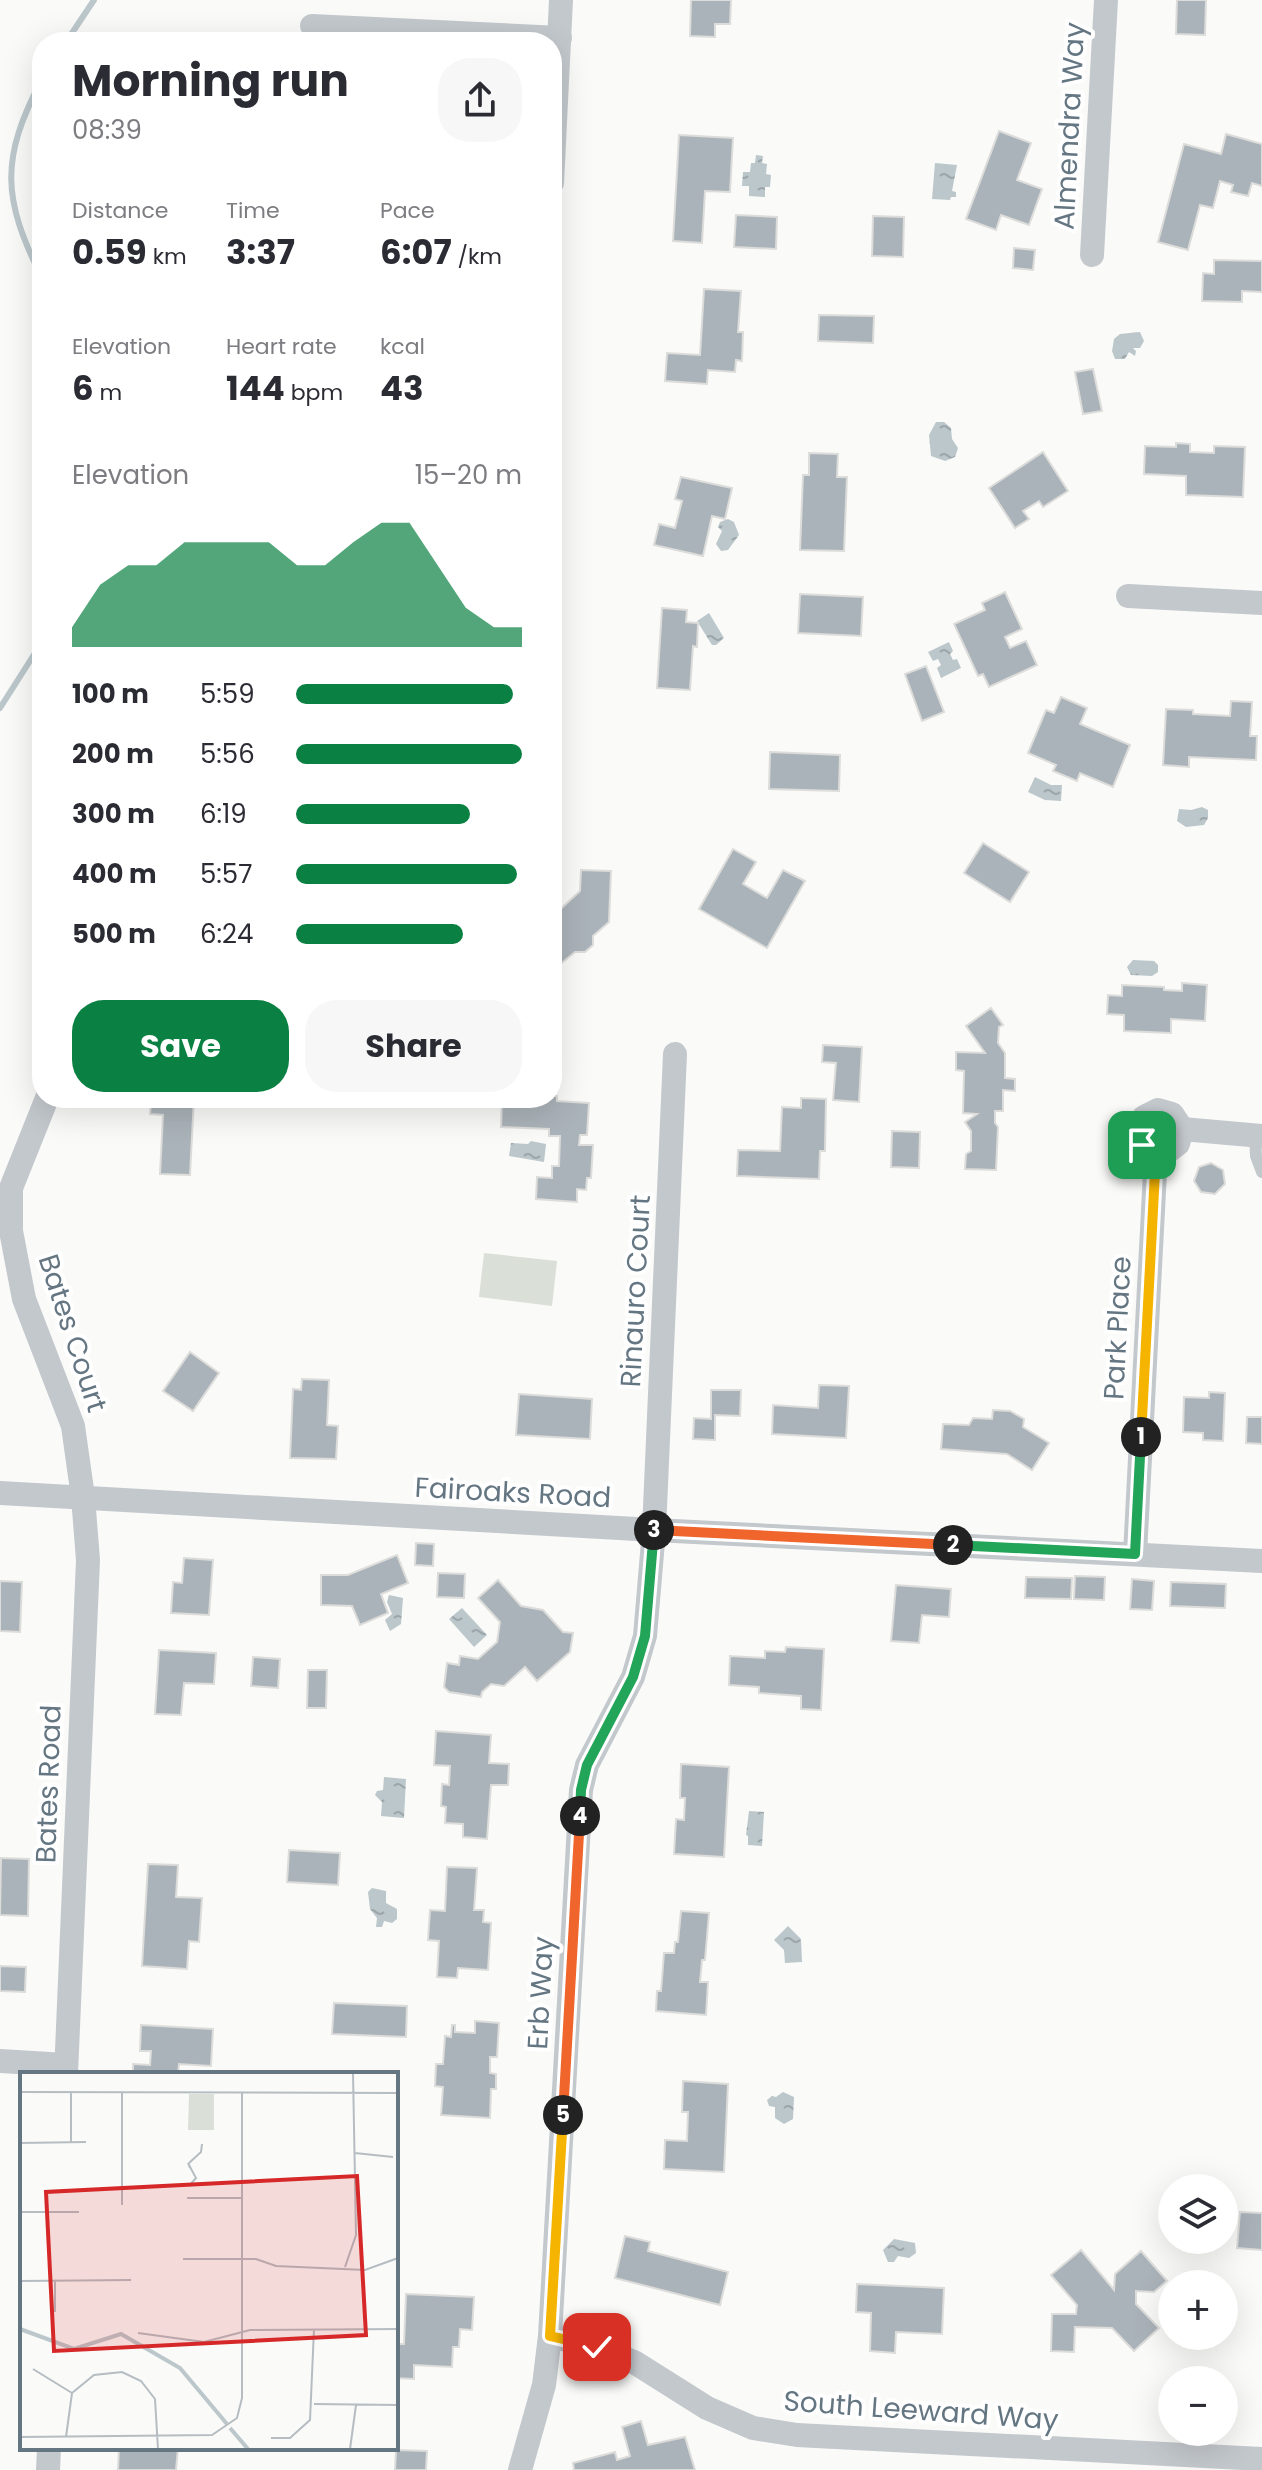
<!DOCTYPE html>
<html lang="en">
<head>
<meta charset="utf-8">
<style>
  :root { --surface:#fff; --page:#f7f7f7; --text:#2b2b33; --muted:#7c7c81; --accent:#0b8043 }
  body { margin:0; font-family:Poppins,sans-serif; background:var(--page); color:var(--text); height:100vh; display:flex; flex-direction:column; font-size:30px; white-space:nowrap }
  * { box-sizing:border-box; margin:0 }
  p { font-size:26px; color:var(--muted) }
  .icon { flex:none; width:44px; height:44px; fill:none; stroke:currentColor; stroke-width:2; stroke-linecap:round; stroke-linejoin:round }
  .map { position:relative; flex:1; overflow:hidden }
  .panel { position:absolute; left:32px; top:32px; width:530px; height:1076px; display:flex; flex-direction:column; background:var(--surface); border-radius:32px; box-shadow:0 8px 32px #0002 }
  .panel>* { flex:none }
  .fabs { position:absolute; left:1158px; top:2174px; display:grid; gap:16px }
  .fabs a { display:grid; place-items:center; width:80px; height:80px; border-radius:50%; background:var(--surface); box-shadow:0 8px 32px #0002; font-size:40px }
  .pin { position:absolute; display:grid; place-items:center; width:68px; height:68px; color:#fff; margin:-34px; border-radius:16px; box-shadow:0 4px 12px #0006 }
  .km { position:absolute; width:40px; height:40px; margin:-20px; border-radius:50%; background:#222; color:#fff; font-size:22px; line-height:40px; text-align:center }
  .round { display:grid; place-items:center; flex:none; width:84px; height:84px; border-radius:32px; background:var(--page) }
  .headline { display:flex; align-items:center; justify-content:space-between; height:136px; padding:0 40px }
  h1 { font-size:44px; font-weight:700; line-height:60px }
  .figures { display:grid; grid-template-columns:repeat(3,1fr); gap:12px; height:136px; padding:8px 40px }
  .figures div { display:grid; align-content:center }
  .figures b { font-size:34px; font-weight:700 }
  .figures small { font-size:22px; font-weight:400 }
  .figures p { font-size:22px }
  .chart { height:224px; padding:16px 40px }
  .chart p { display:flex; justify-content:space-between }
  .chart svg { width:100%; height:144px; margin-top:8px; fill:var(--accent); opacity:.7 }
  .cta { display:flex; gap:16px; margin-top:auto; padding:16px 40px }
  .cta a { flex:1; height:92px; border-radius:32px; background:var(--accent); color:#fff; font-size:32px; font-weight:700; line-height:92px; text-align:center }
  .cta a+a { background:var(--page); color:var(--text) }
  ul { padding:0 40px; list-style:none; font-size:26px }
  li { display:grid; grid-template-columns:128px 96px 1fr; align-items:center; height:60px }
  li i { height:20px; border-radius:10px; background:var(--accent) }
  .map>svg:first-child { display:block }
  .pitch { fill:#dadfd7 }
  .water { fill:url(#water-ripples) }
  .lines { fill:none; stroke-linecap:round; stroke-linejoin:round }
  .stream { stroke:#bbc7cb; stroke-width:6 }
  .building { fill:#aab3b9; stroke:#dcdcda; stroke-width:2 }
  .lane { stroke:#c3c8cc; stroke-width:12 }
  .street { stroke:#c3c8cc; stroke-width:24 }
  .split-1-casing { stroke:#fff; stroke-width:16 }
  .split-2-casing { stroke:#fff; stroke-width:16 }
  .split-3-casing { stroke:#fff; stroke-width:16 }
  .split-4-casing { stroke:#fff; stroke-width:16 }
  .split-5-casing { stroke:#fff; stroke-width:16 }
  .split-6-casing { stroke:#fff; stroke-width:16 }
  .split-1 { stroke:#f5b400; stroke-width:10 }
  .split-2 { stroke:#22a559; stroke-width:10 }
  .split-3 { stroke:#f0652b; stroke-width:10 }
  .split-4 { stroke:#22a559; stroke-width:10 }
  .split-5 { stroke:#f0652b; stroke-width:10 }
  .split-6 { stroke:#f5b400; stroke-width:10 }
  .labels { text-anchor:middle; stroke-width:8; stroke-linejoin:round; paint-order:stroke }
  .street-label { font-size:28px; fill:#657683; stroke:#fff }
  .inset-river { fill:none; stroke:#bbc7cb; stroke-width:4 }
  .inset-road { fill:none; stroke:#b5bdc2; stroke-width:2 }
  .view { fill:#d62828; fill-opacity:0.15; stroke:#d62828; stroke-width:4 }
  .inset-edge { fill:none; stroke:#657683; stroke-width:4 }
</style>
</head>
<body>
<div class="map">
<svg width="1262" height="2470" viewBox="0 0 1262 2470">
  <defs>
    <pattern id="water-ripples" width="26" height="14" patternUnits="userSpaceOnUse" patternTransform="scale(2)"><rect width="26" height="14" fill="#bbc7cb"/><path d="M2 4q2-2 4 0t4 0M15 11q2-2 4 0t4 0" fill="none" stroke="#9ca6aa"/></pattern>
  </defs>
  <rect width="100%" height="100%" fill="#fafaf8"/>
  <path class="pitch" d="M484 1253 557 1261 552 1306 479 1297Z"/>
  <g class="water">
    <path d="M756 155 763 156 762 163 767 164 766 174 771 175 770 187H765V197L749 196V186H742L743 172H750L751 163H755Z"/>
    <path d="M935 163 957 165 952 191 956 192V197H951L950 200 932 199Z"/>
    <path d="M1140 332 1144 341 1140 348H1133L1136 351 1135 356 1129 352 1125 359H1115L1112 351 1114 339 1120 334Z"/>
    <path d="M936 422H944L951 428 952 439 958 448 955 457 945 461 931 456 929 435Z"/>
    <path d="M728 519 734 522 739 535 728 550 721 551 716 544 722 531 718 527 720 522Z"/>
    <path d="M709 613 724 638 716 645H712L697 621Z"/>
    <path d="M949 642 953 651 950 654 953 660 957 659 961 668 941 678 937 668 941 665 938 659 933 661 928 652Z"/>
    <path d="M1035 777 1051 785H1062L1061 801 1045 800 1028 792Z"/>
    <path d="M1202 807 1208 810V818L1204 825 1186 827 1177 821 1179 809 1191 810Z"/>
    <path d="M1133 960 1154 961 1158 965V972L1152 976 1131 975 1127 967Z"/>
    <path d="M531 1141 546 1144 544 1162 509 1156 511 1143 528 1144Z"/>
    <path d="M389 1595 403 1598 401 1624 390 1631 385 1620 392 1614 387 1602Z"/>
    <path d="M462 1608 487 1635 474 1647 449 1619Z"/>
    <path d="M384 1777 406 1779 404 1818 381 1816 382 1802 375 1795 377 1791 383 1790Z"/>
    <path d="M749 1811 764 1812 762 1846 748 1845V1836L746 1835Z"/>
    <path d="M372 1888 386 1891V1903L397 1909V1919L392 1923 384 1921 382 1927H376L377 1918 370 1909 368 1892Z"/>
    <path d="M788 1926 801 1939 802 1962 785 1963 784 1950 774 1940Z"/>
    <path d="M783 2092 794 2097 793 2119 784 2124 775 2118V2107L769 2106 767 2100 772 2096 776 2097Z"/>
    <path d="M894 2239 915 2243 916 2253 909 2258 898 2256 894 2262H888L883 2250Z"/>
  </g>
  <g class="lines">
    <g class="stream">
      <path d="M66 42 94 0"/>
      <path d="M42 79C0 159 2 198 42 278"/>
      <path d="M0 708 42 642"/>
    </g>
  </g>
  <g class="building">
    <path d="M691 0H731L730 24H715V37L690 36Z"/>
    <path d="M1177 0H1206L1205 35 1176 34Z"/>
    <path d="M999 131 1031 143 1017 180 1042 189 1029 225 1001 215 996 230 966 219Z"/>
    <path d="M1226 134 1262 144V186L1252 183 1248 196 1231 192 1233 185 1220 181 1213 208 1200 205 1188 250 1158 242 1184 144 1221 154Z"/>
    <path d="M679 135 733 138 730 192 705 191 702 243 673 241Z"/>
    <path d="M736 215 777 217 776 249 734 247Z"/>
    <path d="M873 216 904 217 903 257 872 256Z"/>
    <path d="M1014 248 1035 250 1033 270 1013 268Z"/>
    <path d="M1214 260 1262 261V292L1242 291V302L1202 301 1203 273 1214 274Z"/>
    <path d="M704 289 741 291 738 332H743L742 361 736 360 735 372 708 370 707 384 665 381 667 353 700 355Z"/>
    <path d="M819 315 874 316 873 343 818 341Z"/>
    <path d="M1093 369 1102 411 1083 414 1075 372Z"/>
    <path d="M1176 443 1190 444V452L1214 453V446L1245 447 1243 497 1186 495V476L1144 474 1145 446 1176 447Z"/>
    <path d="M1043 452 1068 491 1043 507 1039 501 1023 511 1029 519 1015 528 989 488Z"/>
    <path d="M809 453 838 454 837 477H847L844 551 800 550 803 475H809Z"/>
    <path d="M681 477 732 488 725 519 712 516 703 556 654 545 659 524 675 528 682 501 675 499Z"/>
    <path d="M1005 592 1022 629 1005 637 1010 648 1026 641 1037 665 989 687 983 674 978 676 954 624 985 610 982 603Z"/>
    <path d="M800 594 863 597 861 636 798 633Z"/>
    <path d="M662 608 687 610 686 622 698 623 697 647 693 646 690 690 657 688Z"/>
    <path d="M926 666 944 712 922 721 905 674Z"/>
    <path d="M1061 697 1087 708 1080 724 1130 745 1113 787 1080 773 1077 781 1053 771 1056 765 1028 753 1046 710 1054 713Z"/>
    <path d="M1231 701 1252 702 1250 736H1257L1256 760 1189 757V767L1163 765 1166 709 1193 710V714L1230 716Z"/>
    <path d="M770 752 840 755 839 791 769 789Z"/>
    <path d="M983 843 1029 872 1010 902 964 873Z"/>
    <path d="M733 849 756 862 743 884 767 898 783 870 805 881 767 948 699 909Z"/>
    <path d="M581 870 611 871 609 922 593 936V945L585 952H575L552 971V917L580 891Z"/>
    <path d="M1182 983 1207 985 1205 1021 1171 1019V1033L1124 1031V1015L1107 1014 1108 995 1122 996V985L1164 987V990L1182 991Z"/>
    <path d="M991 1008 1003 1025 999 1027 998 1043 1005 1053V1078L1015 1079V1091L1003 1090V1111H995V1123L998 1127 996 1170 965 1169 966 1154 971 1151V1131L965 1122 977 1114 963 1113 964 1071 956 1070V1052L985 1053 966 1026Z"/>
    <path d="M823 1045 862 1047 859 1102 833 1100 836 1063 822 1062Z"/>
    <path d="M552 1096H557V1101L589 1103 587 1135H580L579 1145H593L591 1178H587L586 1190 577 1189V1202L536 1199 537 1177 552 1178V1166H559L560 1136H549V1129L501 1127 502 1098H552Z"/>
    <path d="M151 1098H194L190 1175 160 1174 163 1115 150 1114Z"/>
    <path d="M801 1098 826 1099 825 1151H820L819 1179 737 1176 738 1150 780 1151 782 1107 801 1108Z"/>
    <path d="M892 1131 920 1132 919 1168 891 1167Z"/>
    <path d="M1211 1163 1223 1170 1225 1184 1215 1194 1201 1192 1194 1181 1199 1167Z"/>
    <path d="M190 1352 219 1373 193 1411 163 1391Z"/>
    <path d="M302 1379 329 1380 327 1425 338 1426 336 1459 290 1458 293 1389 301 1390Z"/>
    <path d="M819 1385 849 1386 846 1438 772 1434 773 1405 818 1408Z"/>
    <path d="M711 1390H741L740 1416 715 1415V1440L693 1439 694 1418 711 1419Z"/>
    <path d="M1209 1392 1225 1393 1223 1441 1203 1440V1433L1183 1432 1184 1397 1209 1398Z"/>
    <path d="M519 1394 592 1399 590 1439 516 1435Z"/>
    <path d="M993 1410 1010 1411 1024 1419 1023 1427 1049 1443 1032 1470 1007 1454 941 1449 943 1424 969 1425 973 1418 992 1419Z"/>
    <path d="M1247 1417H1262V1444L1246 1443Z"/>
    <path d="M416 1543 434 1544 433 1566 415 1565Z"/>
    <path d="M397 1555 408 1583 381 1594 388 1613 360 1625 352 1606 321 1605V1575H348Z"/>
    <path d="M184 1558 213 1560 209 1615 171 1613 173 1582 182 1583Z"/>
    <path d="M438 1573 465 1574 464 1598 437 1597Z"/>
    <path d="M1075 1576 1105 1577 1104 1600 1074 1599Z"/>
    <path d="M1026 1577 1072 1578 1071 1599 1025 1598Z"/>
    <path d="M1132 1579 1154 1581 1152 1610 1130 1609Z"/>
    <path d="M498 1580 521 1606 543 1610 563 1632 573 1633 570 1652 537 1681 525 1667 504 1686 491 1684 482 1692 481 1697 449 1692 444 1687 447 1663 459 1665 460 1656 478 1659 497 1642 500 1622 478 1598Z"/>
    <path d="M0 1581 22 1582 20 1632 0 1631Z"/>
    <path d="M1171 1582 1226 1584 1225 1608 1170 1606Z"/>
    <path d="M896 1585 951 1589 949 1617 922 1615 919 1643 891 1641Z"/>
    <path d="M786 1647 824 1649 821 1710 801 1709V1696L759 1693V1687L729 1685 730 1656 765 1658V1651L785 1652Z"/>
    <path d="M159 1650 216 1653 214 1684 184 1683 181 1715 155 1714Z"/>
    <path d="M253 1657 280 1659 278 1688 251 1686Z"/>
    <path d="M308 1670H327L326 1708H307Z"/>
    <path d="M436 1731 491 1735 489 1763 509 1764 508 1785H491L487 1839 463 1837V1824L445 1823 446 1807 441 1806 442 1784 449 1785 450 1766 434 1765Z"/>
    <path d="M681 1764 729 1767 724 1857 674 1854 676 1819 684 1820 685 1798H680Z"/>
    <path d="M289 1850 340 1853 338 1885 287 1882Z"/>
    <path d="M1 1858 29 1859 28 1916 0 1915Z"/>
    <path d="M148 1864 178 1865 176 1897 202 1898 199 1942 189 1941 187 1969 142 1966Z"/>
    <path d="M447 1867 477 1868 474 1910H484L483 1922 491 1923 488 1970 458 1968 457 1978 437 1977 439 1941 428 1940 430 1910 445 1911Z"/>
    <path d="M681 1911 709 1913 705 1960H702L700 1982H708L706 2015 656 2011 657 1991H661L664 1953H674L675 1942H678Z"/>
    <path d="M0 1966 26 1967 25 1992 0 1991Z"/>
    <path d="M334 2003 407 2006 406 2037 332 2034Z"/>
    <path d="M475 2021 499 2023 497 2057H490V2073L496 2074V2089H491L490 2118 441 2115 443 2087 435 2086 436 2064H443L445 2036 451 2037 452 2025H455V2032L475 2033Z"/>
    <path d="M141 2025 213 2029 211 2066 179 2064 178 2074H133V2064L150 2065 151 2051H140Z"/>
    <path d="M683 2081 728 2084 724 2172 664 2169 665 2140 687 2141 688 2112H682Z"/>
    <path d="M1240 2212 1262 2213V2250L1237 2248Z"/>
    <path d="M625 2236 650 2242 648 2251 728 2272 720 2305 615 2278Z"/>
    <path d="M1081 2250 1114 2290 1115 2274 1141 2251 1167 2281 1154 2292 1136 2291V2304L1159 2328 1134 2351 1112 2328 1075 2327 1074 2352 1051 2351 1052 2314H1076L1077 2305 1051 2275Z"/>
    <path d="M857 2284 944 2288 942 2334 896 2332 895 2353 870 2351 871 2313 856 2312Z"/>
    <path d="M406 2294 474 2297 472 2330 460 2329 459 2347H453L452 2367 414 2365V2379L396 2378V2344H404Z"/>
    <path d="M641 2421 648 2445 685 2437 695 2470H574L573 2463 615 2452 617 2460 630 2456 622 2427Z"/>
    <path d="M119 2448H178L176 2470H118Z"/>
    <path d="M396 2450 427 2451 426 2470H395Z"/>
  </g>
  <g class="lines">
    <path class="lane" d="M1255 1135 1256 1156 1262 1172"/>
    <g class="street">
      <path d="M312 26 560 38"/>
      <path d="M552 183 561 0"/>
      <path d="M1092 255 1106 0"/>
      <path d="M1128 596 1262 603"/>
      <path d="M47 1098 11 1188V1231L24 1299 73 1426 83 1497 88 1560 66 2074"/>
      <path d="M1182 1129 1262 1136"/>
      <path d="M0 1493 654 1530 1262 1561"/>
      <path d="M1135 1554 1156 1153 1142 1145 1138 1131 1144 1117 1158 1110 1172 1114 1182 1129 1178 1144 1166 1153H1156"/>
      <path d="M0 2061 66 2065"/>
      <path d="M550 2336 597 2347 634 2362 707 2408 753 2428 797 2435 1262 2459"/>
      <path d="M48 2470 49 2448"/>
      <path d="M520 2470 544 2385 550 2336 581 1790 587 1765 633 1677 645 1636 654 1530 675 1054"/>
    </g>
  </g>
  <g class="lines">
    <g class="split-1-casing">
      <path id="split-1" d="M1141 1437 1156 1153 1142 1145"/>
    </g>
    <g class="split-2-casing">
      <path id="split-2" d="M953 1545 1135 1554 1141 1437"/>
    </g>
    <g class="split-3-casing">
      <path id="split-3" d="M654 1530 953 1545"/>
    </g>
    <g class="split-4-casing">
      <path id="split-4" d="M580 1816 581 1790 587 1765 633 1677 645 1636 654 1530"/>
    </g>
    <g class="split-5-casing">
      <path id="split-5" d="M563 2115 580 1816"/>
    </g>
    <g class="split-6-casing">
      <path id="split-6" d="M563 2115 550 2336 597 2347"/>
    </g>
    <use href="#split-1" class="split-1"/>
    <use href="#split-2" class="split-2"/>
    <use href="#split-3" class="split-3"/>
    <use href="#split-4" class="split-4"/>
    <use href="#split-5" class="split-5"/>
    <use href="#split-6" class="split-6"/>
  </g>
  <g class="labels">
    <g class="street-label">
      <text transform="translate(1069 126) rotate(-87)" y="10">Almendra Way</text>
      <text transform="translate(635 1291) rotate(-87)" y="10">Rinauro Court</text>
      <text transform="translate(1117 1328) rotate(-87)" y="10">Park Place</text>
      <text transform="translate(73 1333) rotate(72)" y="10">Bates Court</text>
      <text transform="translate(513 1492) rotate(3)" y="10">Fairoaks Road</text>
      <text transform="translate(48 1784) rotate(-88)" y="10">Bates Road</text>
      <text transform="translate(540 1993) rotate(-87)" y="10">Erb Way</text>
      <text transform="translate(921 2410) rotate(4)" y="10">South Leeward Way</text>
    </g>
  </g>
  <g transform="translate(20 2072)">
    <rect width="378" height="378" fill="#fafaf8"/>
    <path d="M169 22H194V58H168Z" fill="#dadfd7"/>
    <path class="inset-river" d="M0 257 54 277 101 262 160 296 207 352M210 356 228 377"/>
    <path class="inset-road" d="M0 20 378 21M51 70V21M0 71 66 70M335 81 373 85M169 91 181 80 182 72M169 114 176 106 168 91 170 96M172 126H167H223M102 133V20M0 140H59M163 187H236L256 194 345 198 378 186M325 195 336 163 333 1M0 209 111 208M35 209V240M118 261 184 270 230 258 378 257M13 297 52 321M294 332 378 333M0 365 192 363 217 346 222 326V20M46 365 52 321 74 303 102 300 121 309 135 327 138 377M251 366H270L290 348 294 257M330 377 336 333"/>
    <path class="view" d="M337 104 346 263 34 279 26 120Z"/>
    <rect width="378" height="378" class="inset-edge"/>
  </g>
</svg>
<div class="fabs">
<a><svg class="icon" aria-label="layers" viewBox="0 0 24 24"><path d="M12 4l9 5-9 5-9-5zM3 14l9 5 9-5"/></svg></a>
<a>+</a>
<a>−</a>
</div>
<div class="pin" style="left:1142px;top:1145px;background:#1e9e55"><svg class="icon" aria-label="arrive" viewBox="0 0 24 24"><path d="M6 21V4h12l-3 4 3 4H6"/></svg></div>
<div class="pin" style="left:597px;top:2347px;background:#d93025"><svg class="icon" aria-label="check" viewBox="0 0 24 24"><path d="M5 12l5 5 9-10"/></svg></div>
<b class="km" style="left:1141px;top:1437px">1</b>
<b class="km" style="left:953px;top:1545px">2</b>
<b class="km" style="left:654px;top:1530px">3</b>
<b class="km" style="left:580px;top:1816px">4</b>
<b class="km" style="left:563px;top:2115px">5</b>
<section class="panel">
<div class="headline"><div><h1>Morning run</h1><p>08:39</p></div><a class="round"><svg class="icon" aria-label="share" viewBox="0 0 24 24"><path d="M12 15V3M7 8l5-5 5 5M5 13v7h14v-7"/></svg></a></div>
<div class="figures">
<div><p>Distance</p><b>0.59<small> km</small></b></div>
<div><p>Time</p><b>3:37</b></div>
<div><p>Pace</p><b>6:07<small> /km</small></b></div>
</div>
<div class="figures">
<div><p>Elevation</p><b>6<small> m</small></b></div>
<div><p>Heart rate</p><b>144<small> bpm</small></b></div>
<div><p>kcal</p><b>43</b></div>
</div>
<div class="chart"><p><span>Elevation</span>15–20 m</p>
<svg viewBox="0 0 160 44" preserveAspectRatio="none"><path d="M0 44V38L10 25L20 19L30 19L40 12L50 12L60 12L70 12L80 19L90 19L100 12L110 6L120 6L130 19L140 32L150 38L160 38V44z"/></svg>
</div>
<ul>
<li><b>100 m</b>5:59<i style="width:96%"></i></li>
<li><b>200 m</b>5:56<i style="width:100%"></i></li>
<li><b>300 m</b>6:19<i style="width:77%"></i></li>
<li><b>400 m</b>5:57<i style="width:98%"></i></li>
<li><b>500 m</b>6:24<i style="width:74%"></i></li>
</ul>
<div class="cta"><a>Save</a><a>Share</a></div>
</section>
</div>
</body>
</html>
